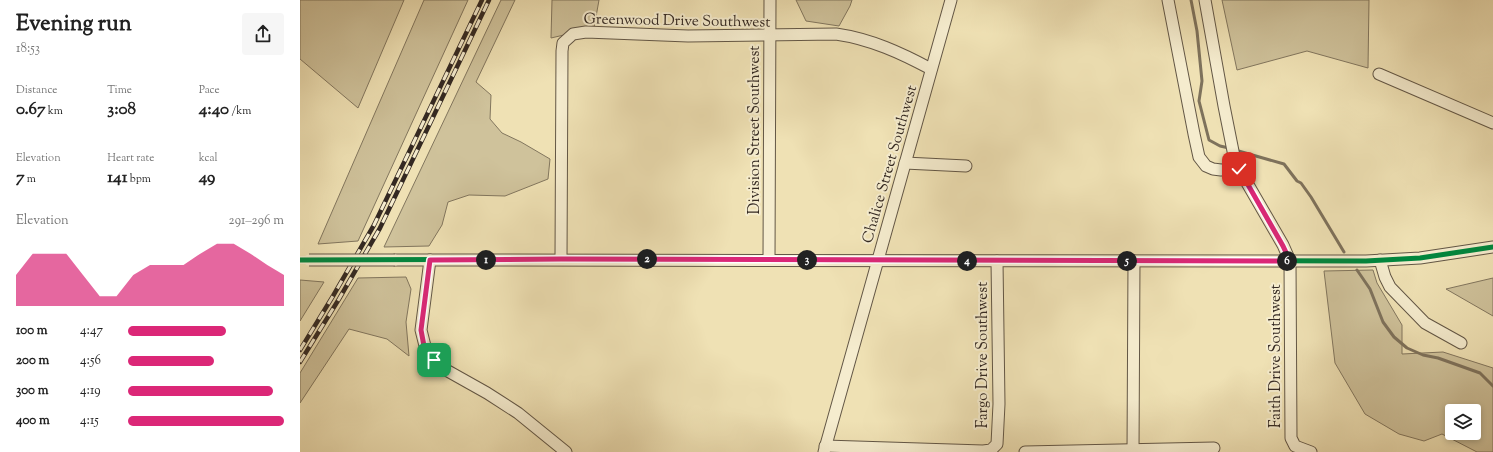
<!DOCTYPE html>
<html lang="en">
<head>
<meta charset="utf-8">
<style>
  :root { --surface:#fff; --page:#f6f6f6; --text:#222; --muted:#767676; --accent:#db2777 }
  body { margin:0; font-family:"Sorts Mill Goudy",serif; background:var(--page); color:var(--text); height:100vh; display:flex; flex-direction:column; font-size:15px; white-space:nowrap }
  * { box-sizing:border-box; margin:0 }
  p { font-size:13px; color:var(--muted) }
  .icon { flex:none; width:22px; height:22px; fill:none; stroke:currentColor; stroke-width:2; stroke-linecap:round; stroke-linejoin:round }
  .map { position:relative; flex:1; overflow:hidden }
  .drawer { display:flex; flex-direction:column; background:var(--surface); width:300px }
  .drawer>* { flex:none }
  .buttons { position:absolute; left:1145px; top:404px; display:grid; gap:8px }
  .buttons a { display:grid; place-items:center; width:36px; height:36px; border-radius:4px; background:var(--surface); box-shadow:0 2px 6px #0003; font-size:20px }
  .pin { position:absolute; display:grid; place-items:center; width:34px; height:34px; color:#fff; margin:-17px; border-radius:8px; box-shadow:0 2px 6px #0006 }
  .km { position:absolute; width:20px; height:20px; margin:-10px; border-radius:50%; background:#222; color:#fff; font-size:11px; line-height:20px; text-align:center }
  .round { display:grid; place-items:center; flex:none; width:42px; height:42px; border-radius:4px; background:var(--page) }
  .headline { display:flex; align-items:center; justify-content:space-between; height:68px; padding:0 16px }
  h1 { font-size:22px; font-weight:700; line-height:30px }
  .metrics { display:grid; grid-template-columns:repeat(3,1fr); gap:6px; height:68px; padding:4px 16px }
  .metrics div { display:grid; align-content:center }
  .metrics b { font-size:17px; font-weight:700 }
  .metrics small { font-size:11px; font-weight:400 }
  .metrics p { font-size:11px }
  .chart { height:112px; padding:8px 16px }
  .chart p { display:flex; justify-content:space-between }
  .chart svg { width:100%; height:72px; margin-top:4px; fill:var(--accent); opacity:.7 }
  ul { padding:0 16px; list-style:none; font-size:13px }
  li { display:grid; grid-template-columns:64px 48px 1fr; align-items:center; height:30px }
  li i { height:10px; border-radius:5px; background:var(--accent) }
  main { display:flex; flex:1; min-height:0 }
  .map>svg:first-child { display:block }
  .green { fill:#cfc29b; stroke:#82765e; fill-rule:evenodd }
  .lines { fill:none; stroke-linecap:round; stroke-linejoin:round }
  .stream { stroke:#7e725c; stroke-width:3 }
  .minor-casing { stroke:#635746; stroke-width:13 }
  .minor { stroke:#f5ecce; stroke-width:11 }
  .rail-casing { stroke:#342922; stroke-width:4.5 }
  .rail { stroke:#f5ecce; stroke-width:3; stroke-dasharray:9; stroke-linecap:butt }
  .minor-bridge-casing { stroke:#635746; stroke-width:13; stroke-linecap:butt }
  .minor-bridge { stroke:#f5ecce; stroke-width:11 }
  .cycleway-casing { stroke:#f5ecce; stroke-width:8 }
  .cycleway { stroke:#00873e; stroke-width:5 }
  .route-casing { stroke:#fff; stroke-width:8 }
  .route { stroke:#db2777; stroke-width:5 }
  .labels { text-anchor:middle; stroke-width:4; stroke-linejoin:round; paint-order:stroke }
  .street-label { font-size:15px; fill:#342922; stroke:#f5ecce }
</style>
</head>
<body>
<main>
<section class="drawer">
<div class="headline"><div><h1>Evening run</h1><p>18:53</p></div><a class="round"><svg class="icon" aria-label="share" viewBox="0 0 24 24"><path d="M12 15V3M7 8l5-5 5 5M5 13v7h14v-7"/></svg></a></div>
<div class="metrics">
<div><p>Distance</p><b>0.67<small> km</small></b></div>
<div><p>Time</p><b>3:08</b></div>
<div><p>Pace</p><b>4:40<small> /km</small></b></div>
</div>
<div class="metrics">
<div><p>Elevation</p><b>7<small> m</small></b></div>
<div><p>Heart rate</p><b>141<small> bpm</small></b></div>
<div><p>kcal</p><b>49</b></div>
</div>
<div class="chart"><p><span>Elevation</span>291–296 m</p>
<svg viewBox="0 0 160 44" preserveAspectRatio="none"><path d="M0 44V25L10 12L20 12L30 12L40 25L50 38L60 38L70 25L80 19L90 19L100 19L110 12L120 6L130 6L140 12L150 19L160 25V44z"/></svg>
</div>
<ul>
<li><b>100 m</b>4:47<i style="width:63%"></i></li>
<li><b>200 m</b>4:56<i style="width:55%"></i></li>
<li><b>300 m</b>4:19<i style="width:93%"></i></li>
<li><b>400 m</b>4:15<i style="width:100%"></i></li>
</ul>
</section>
<div class="map">
<svg width="1193" height="452" viewBox="0 0 1193 452">
  <rect width="100%" height="100%" fill="#efe1b4"/>
  <filter id="stains"><feTurbulence type="fractalNoise" baseFrequency=".005" numOctaves="4"/><feColorMatrix values="0 0 0 0 .2 0 0 0 0 .09 0 0 0 0 .02 0 0 0 .5 -.17"/></filter>
  <radialGradient id="worn" r=".72"><stop offset=".6" stop-color="#630" stop-opacity="0"/><stop offset="1" stop-color="#630" stop-opacity=".3"/></radialGradient>
  <g class="green">
    <path d="M0 0H104L58 108 0 59Z"/>
    <path d="M124 0H168L58 241 18 244Z"/>
    <path d="M201 0H215L176 82 191 95 190 119 202 133 221 142 250 159 248 179 205 196 169 195 148 202 142 225 129 246 84 247Z"/>
    <path d="M252 0H299L294 28 251 38Z"/>
    <path d="M496 0H552L550 6 539 26 506 21Z"/>
    <path d="M922 0H1069L1068 68 1007 51 937 70Z"/>
    <path d="M1073 270 1077 283 1102 325V354L1143 352 1193 368V452H1177L1142 434 1124 441 1099 434 1065 414 1035 363 1024 271ZM1152 411H1174V433H1152Z"/>
    <path d="M106 277 111 289 106 322 109 356 87 339 49 329 0 403V373L58 278Z"/>
    <path d="M1193 278V316L1146 289Z"/>
    <path d="M0 280 24 282 0 321Z"/>
  </g>
  <g class="lines">
    <g class="stream">
      <path d="M891 0 897 31 902 81 899 101 909 140 920 146 929 148"/>
      <path d="M935 150 984 164 997 181 1001 183 1011 197 1044 252"/>
      <path d="M1057 270 1070 289 1083 322 1094 337 1107 348 1123 355 1138 358 1180 373 1193 386"/>
    </g>
    <g class="minor-casing">
      <g id="minor">
        <path d="M868 0 894 134 899 157 906 166 913 169 921 170 939 169"/>
        <path d="M905 0 924 106 934 156 939 169 983 245 990 261 991 438 995 446 1011 452"/>
        <path d="M1079 74 1193 123"/>
        <path d="M605 163 666 166"/>
        <path d="M261 259 262 51 263 43 273 34 286 32 388 36 536 34C571 39 601 53 631 69"/>
        <path d="M95 260 1066 261 1120 258 1193 247"/>
        <path d="M130 260 121 330 125 346 135 360 146 370 187 393 218 413 266 452"/>
        <path d="M469 260 470 0"/>
        <path d="M1080 260 1085 277 1090 287 1125 323 1161 343"/>
        <path d="M525 446 683 451 691 450 697 444 699 404 697 261"/>
        <path d="M524 452 651 0"/>
        <path d="M725 452 914 448"/>
        <path d="M833 452 834 261"/>
      </g>
    </g>
    <use href="#minor" class="minor"/>
    <g class="rail-casing">
      <g id="rail">
        <path d="M0 350 33 296 74 225 182 0"/>
        <path d="M0 362 39 299 80 228 189 0"/>
      </g>
    </g>
    <use href="#rail" class="rail"/>
    <g class="minor-bridge-casing">
      <path id="minor-bridge" d="M9 260H95"/>
    </g>
    <use href="#minor-bridge" class="minor-bridge"/>
    <g class="cycleway-casing">
      <path id="cycleway" d="M0 260 261 259 1066 261 1120 258 1193 247"/>
    </g>
    <use href="#cycleway" class="cycleway"/>
  </g>
  <g class="lines">
    <g class="route-casing">
      <path id="route" d="M134 360 124 346 121 330 130 260 261 259 990 261 983 246 939 169"/>
    </g>
    <use href="#route" class="route"/>
  </g>
  <g class="labels">
    <g class="street-label">
      <text transform="translate(377 20) rotate(1)" y="5">Greenwood Drive Southwest</text>
      <text transform="translate(454 130) rotate(-90)" y="5">Division Street Southwest</text>
      <text transform="translate(589 164) rotate(-74)" y="5">Chalice Street Southwest</text>
      <text transform="translate(682 355) rotate(-90)" y="5">Fargo Drive Southwest</text>
      <text transform="translate(975 356) rotate(-90)" y="5">Faith Drive Southwest</text>
    </g>
  </g>
  <rect width="100%" height="100%" filter="url(#stains)"/>
  <rect width="100%" height="100%" fill="url(#worn)"/>
</svg>
<div class="buttons">
<a><svg class="icon" aria-label="layers" viewBox="0 0 24 24"><path d="M12 4l9 5-9 5-9-5zM3 14l9 5 9-5"/></svg></a>
</div>
<div class="pin" style="left:134px;top:360px;background:#1e9e55"><svg class="icon" aria-label="arrive" viewBox="0 0 24 24"><path d="M6 21V4h12l-3 4 3 4H6"/></svg></div>
<div class="pin" style="left:939px;top:169px;background:#d93025"><svg class="icon" aria-label="check" viewBox="0 0 24 24"><path d="M5 12l5 5 9-10"/></svg></div>
<b class="km" style="left:186px;top:260px">1</b>
<b class="km" style="left:347px;top:259px">2</b>
<b class="km" style="left:507px;top:260px">3</b>
<b class="km" style="left:667px;top:261px">4</b>
<b class="km" style="left:827px;top:261px">5</b>
<b class="km" style="left:987px;top:261px">6</b>
</div>
</main>
</body>
</html>
